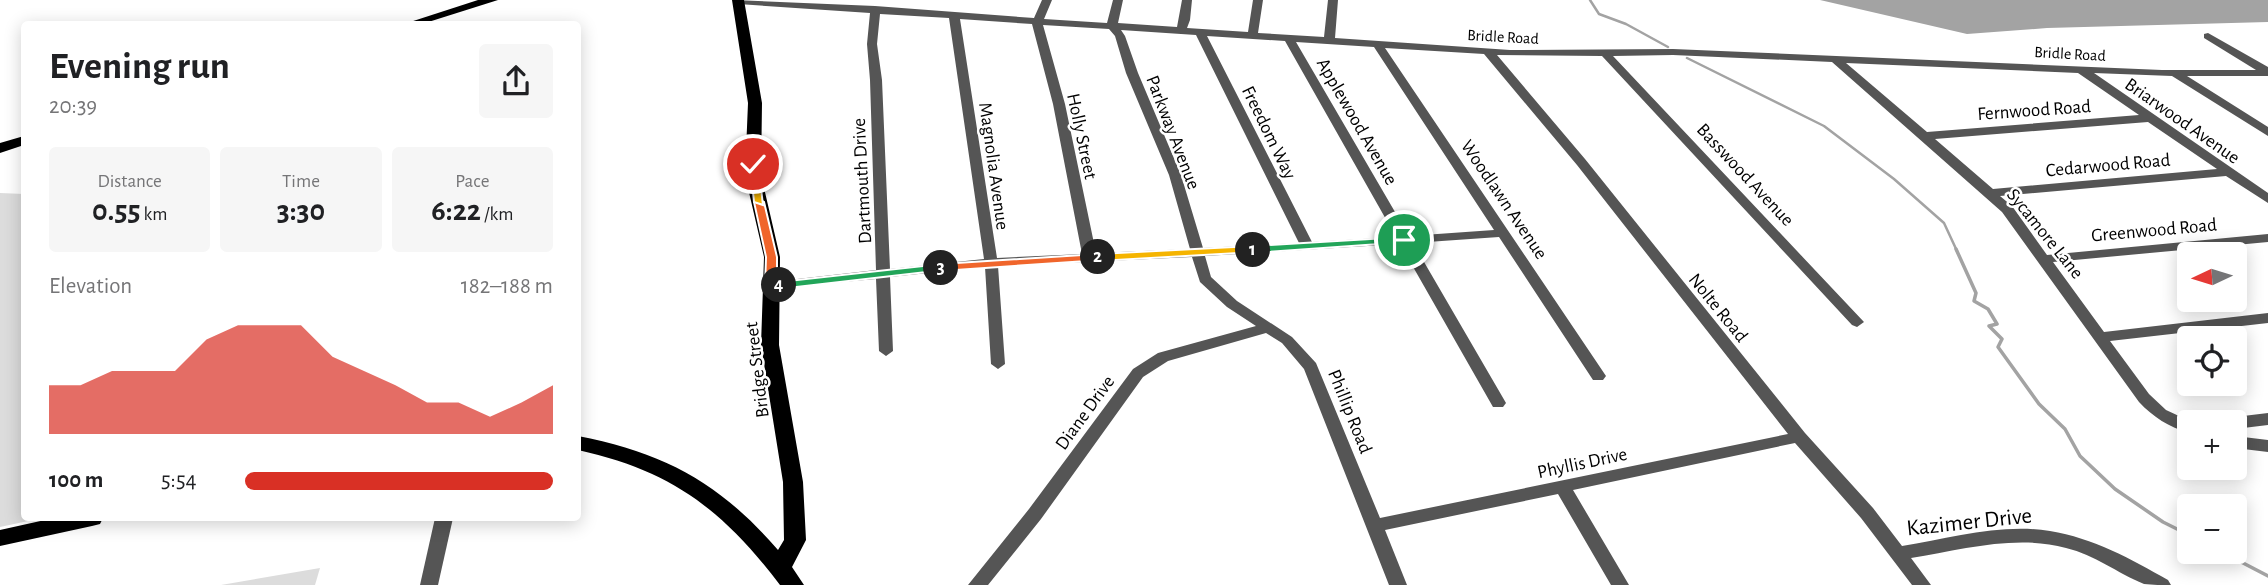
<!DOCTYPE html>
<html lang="en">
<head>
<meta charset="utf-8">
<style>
  :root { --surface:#fff; --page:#f6f6f6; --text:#202124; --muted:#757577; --accent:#d93025 }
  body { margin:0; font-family:"Alegreya Sans",sans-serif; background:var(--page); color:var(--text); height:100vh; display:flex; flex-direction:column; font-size:26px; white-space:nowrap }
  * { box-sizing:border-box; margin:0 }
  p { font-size:23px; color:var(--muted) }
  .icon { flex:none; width:38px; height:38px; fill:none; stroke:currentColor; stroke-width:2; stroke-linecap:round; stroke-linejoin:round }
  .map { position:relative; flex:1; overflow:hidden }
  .details { position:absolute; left:21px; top:21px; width:560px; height:500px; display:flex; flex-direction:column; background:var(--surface); border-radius:7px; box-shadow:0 4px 18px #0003 }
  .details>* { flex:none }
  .needle { width:46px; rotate:266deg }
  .controls { position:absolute; left:2177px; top:242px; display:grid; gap:14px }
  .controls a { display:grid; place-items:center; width:70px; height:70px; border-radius:7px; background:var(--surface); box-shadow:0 4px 18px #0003; font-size:35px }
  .pin { position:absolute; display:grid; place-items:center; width:60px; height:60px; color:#fff; margin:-30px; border:4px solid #fff; border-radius:50%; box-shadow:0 2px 7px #0007 }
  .km { position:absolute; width:35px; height:35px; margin:-18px; border-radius:50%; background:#222; color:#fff; font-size:19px; line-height:35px; text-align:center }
  .round { display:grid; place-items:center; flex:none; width:74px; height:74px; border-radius:7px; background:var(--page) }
  .overview { display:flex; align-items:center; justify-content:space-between; height:119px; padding:0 28px }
  h1 { font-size:38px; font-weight:700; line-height:52px }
  .metrics { display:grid; grid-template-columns:repeat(3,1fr); gap:10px; height:119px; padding:7px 28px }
  .metrics div { display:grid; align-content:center; border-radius:7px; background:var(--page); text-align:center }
  .metrics b { font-size:30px; font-weight:700 }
  .metrics small { font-size:19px; font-weight:400 }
  .metrics p { font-size:19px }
  .chart { height:196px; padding:14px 28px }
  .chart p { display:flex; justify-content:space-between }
  .chart svg { width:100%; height:126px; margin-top:7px; fill:var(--accent); opacity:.7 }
  ul { padding:0 28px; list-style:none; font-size:23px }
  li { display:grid; grid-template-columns:112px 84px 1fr; align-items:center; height:52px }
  li i { height:18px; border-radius:9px; background:var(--accent) }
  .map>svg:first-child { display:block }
  .green { fill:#dcdcdc }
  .water { fill:#a3a3a3 }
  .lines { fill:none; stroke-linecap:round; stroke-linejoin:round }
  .stream-far1 { stroke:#a3a3a3; stroke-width:2.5 }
  .stream { stroke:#a3a3a3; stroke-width:3.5 }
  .minor { fill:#555; fill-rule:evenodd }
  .major { fill:#000; fill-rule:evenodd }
  .split-1 { fill:#22a559; stroke:#fff; stroke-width:2 }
  .split-2 { fill:#f5b400; stroke:#fff; stroke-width:2 }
  .split-3 { fill:#f0652b; stroke:#fff; stroke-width:2 }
  .split-4 { fill:#22a559; stroke:#fff; stroke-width:2 }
  .split-5 { fill:#f0652b; stroke:#fff; stroke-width:2 }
  .split-6 { fill:#f5b400; stroke:#fff; stroke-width:2 }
  .labels { text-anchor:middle; stroke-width:5; stroke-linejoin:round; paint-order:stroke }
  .far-street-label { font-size:16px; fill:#000; stroke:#fff }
  .street-label { font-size:19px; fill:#000; stroke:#fff }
  .near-street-label { font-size:23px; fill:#000; stroke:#fff }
</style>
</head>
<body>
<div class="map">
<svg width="2268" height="585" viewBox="0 0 2268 585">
  <rect width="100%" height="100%" fill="#fff"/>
  <g class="green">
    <path d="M0 193 24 194V518H42L0 527Z"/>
    <path d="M320 568 315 585H221Z"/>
  </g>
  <path class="water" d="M1820 0H2268V22L2047 28 1967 34Z"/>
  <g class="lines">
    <g class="stream-far1">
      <path d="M1590 0 1599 14 1626 24 1668 47"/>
      <path d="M1687 58 1824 126 1894 179 1944 223 1957 251"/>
    </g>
    <g class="stream">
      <path d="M1956 249 1976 293 1974 301 1988 309 1997 324 1989 326 2002 339 1998 347 2039 404 2065 429 2080 456 2115 489 2163 522 2189 535"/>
      <path d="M2220 551 2268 576"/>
    </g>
    <g class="minor">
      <path d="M734 0 875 6 1034 18 1042 0H1052L1044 19 1107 23 1113 0H1123L1118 23 1177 27 1182 0H1192L1190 20 1187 28 1248 32 1253 0H1263L1258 33 1324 37 1328 0H1338L1335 38 1510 50 1673 49 2162 70H2256L2204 38V34L2208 33 2268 67V76H2187L2268 127V136L2172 76 2094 73 2268 193V203L2226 176 2000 196 2012 206 2047 255 2268 234V242L2053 262 2104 332 2268 313V323L2110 341 2149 394 2166 410 2192 422H2189V433C2169 427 2153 417 2139 402L2002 212 1832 62 1673 55 1613 56 1864 322 1857 327 1852 325 1602 56 1497 55 1585 159 1805 433 1873 508 1902 546C1950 538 2002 523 2050 531 2093 538 2131 559 2168 580L2171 585C2163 585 2152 585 2144 584 2117 573 2095 555 2066 548 2016 534 1961 550 1911 558L1931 585H1912L1861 518 1795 443 1573 490 1629 585H1611L1558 494 1385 530 1407 585H1389L1304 369 1282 343 1266 333 1168 361 1143 377 1041 519 988 585H968L1029 509 1133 369 1158 353 1256 326 1227 307 1200 282 1192 257 998 266 1005 364 998 369 991 364 985 267 890 277 893 351 886 356 879 351 876 279 766 289 764 286 766 283 771 282 876 270 870 80 867 44 870 13 738 4 734 3ZM880 14 949 18 984 259 890 269 882 80 877 44ZM960 19 1032 24 1053 104 1082 254 997 258ZM1043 25 1109 29 1115 36 1126 73 1169 175 1190 249 1096 253 1065 104ZM1121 30 1196 35 1299 243 1203 248 1181 175 1138 73 1125 36ZM1207 36 1285 41 1396 237 1312 242ZM1296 42 1374 47 1494 230 1409 236ZM1385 48 1484 54 1577 165 1788 434 1380 518 1316 363 1292 337 1237 301 1211 277 1205 256 1400 244 1493 407H1503L1506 403 1413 243 1499 237 1593 380H1603L1606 376ZM1846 63 2078 73 2139 115 1927 132ZM2148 122 2217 169 1993 189 1935 139Z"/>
      <path d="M2268 413V425L2235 429V422H2228L2235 417Z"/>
      <path d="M2235 436 2268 440V452L2235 448Z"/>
      <path d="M435 518H453L438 585H420Z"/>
    </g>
    <g class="major">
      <path d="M478 0H498L422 24H404Z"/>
      <path d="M732 0H744L762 103 761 175 780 257 779 345 803 482 806 540 792 567 804 585H780C722 509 672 471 578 450V436C665 453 720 483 778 550L784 540 783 482 761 345 764 257 745 175 748 103Z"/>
      <path d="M24 136V145L0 153V143Z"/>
      <path d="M54 518H103L100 524 92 526 0 546V530Z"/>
    </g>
  </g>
  <path class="split-1" d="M1404 237 1408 238V242L1253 253 1247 250 1253 246Z"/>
  <path class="split-2" d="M1253 246 1256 247V252L1098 261 1092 257 1098 254Z"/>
  <path class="split-3" d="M1098 254 1102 255V260L941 271 935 268 941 264Z"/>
  <path class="split-4" d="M941 264 946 268 944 270 779 289 773 285 779 282Z"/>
  <path class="split-5" d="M759 199 764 202 777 257V282L785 285C781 290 769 291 765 286L766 257 754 202Z"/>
  <path class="split-6" d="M750 162 758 164 763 205 754 202Z"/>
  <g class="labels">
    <g class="far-street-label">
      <text transform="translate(1503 36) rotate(3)" y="6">Bridle Road</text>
      <text transform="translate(2070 53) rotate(3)" y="6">Bridle Road</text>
    </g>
    <g class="street-label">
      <text transform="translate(2034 109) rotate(-4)" y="7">Fernwood Road</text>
      <text transform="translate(2183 120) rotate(35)" y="7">Briarwood Avenue</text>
      <text transform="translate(1358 121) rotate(60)" y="7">Applewood Avenue</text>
      <text transform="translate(1174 132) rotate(69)" y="7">Parkway Avenue</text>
      <text transform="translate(1270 132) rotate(64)" y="7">Freedom Way</text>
      <text transform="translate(1083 136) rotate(78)" y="7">Holly Street</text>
      <text transform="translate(2108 164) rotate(-5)" y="7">Cedarwood Road</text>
      <text transform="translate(995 166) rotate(82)" y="7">Magnolia Avenue</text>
      <text transform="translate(1746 174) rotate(47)" y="7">Basswood Avenue</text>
      <text transform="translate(861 181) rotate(-93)" y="7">Dartmouth Drive</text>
      <text transform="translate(1505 199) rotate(56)" y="7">Woodlawn Avenue</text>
      <text transform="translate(2154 229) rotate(-5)" y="7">Greenwood Road</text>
      <text transform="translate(2046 233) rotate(51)" y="7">Sycamore Lane</text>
      <text transform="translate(1719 307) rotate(51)" y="7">Nolte Road</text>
      <text transform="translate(756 370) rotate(-97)" y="7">Bridge Street</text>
      <text transform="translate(1351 411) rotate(68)" y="7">Phillip Road</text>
      <text transform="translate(1084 412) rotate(-54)" y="7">Diane Drive</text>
      <text transform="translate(1582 462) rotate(-12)" y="7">Phyllis Drive</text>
    </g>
    <g class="near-street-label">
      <text transform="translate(1969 521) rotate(-6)" y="8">Kazimer Drive</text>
    </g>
  </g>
</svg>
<div class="controls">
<a><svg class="needle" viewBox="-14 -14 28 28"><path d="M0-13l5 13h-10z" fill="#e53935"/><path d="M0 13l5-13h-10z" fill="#757577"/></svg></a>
<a><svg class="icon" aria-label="locate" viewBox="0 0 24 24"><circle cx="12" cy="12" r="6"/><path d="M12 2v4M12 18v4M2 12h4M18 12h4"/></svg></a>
<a>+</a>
<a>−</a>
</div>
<div class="pin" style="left:1404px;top:240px;background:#1e9e55"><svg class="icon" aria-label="arrive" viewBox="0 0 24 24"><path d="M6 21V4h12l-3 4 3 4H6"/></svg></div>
<div class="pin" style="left:753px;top:164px;background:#d93025"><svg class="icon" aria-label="check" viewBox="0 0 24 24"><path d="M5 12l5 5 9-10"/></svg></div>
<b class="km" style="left:1253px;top:250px">1</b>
<b class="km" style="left:1098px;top:257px">2</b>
<b class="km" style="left:941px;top:268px">3</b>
<b class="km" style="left:779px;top:285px">4</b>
<section class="details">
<div class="overview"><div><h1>Evening run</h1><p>20:39</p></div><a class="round"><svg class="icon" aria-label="share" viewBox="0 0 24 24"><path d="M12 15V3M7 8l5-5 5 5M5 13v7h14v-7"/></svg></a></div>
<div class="metrics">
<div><p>Distance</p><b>0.55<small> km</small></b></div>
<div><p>Time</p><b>3:30</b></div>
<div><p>Pace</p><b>6:22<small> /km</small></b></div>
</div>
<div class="chart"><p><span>Elevation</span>182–188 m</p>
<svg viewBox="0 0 160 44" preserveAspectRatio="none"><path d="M0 44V27L10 27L20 22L30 22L40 22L50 11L60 6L70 6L80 6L90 17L100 22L110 27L120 33L130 33L140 38L150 33L160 27V44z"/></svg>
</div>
<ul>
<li><b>100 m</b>5:54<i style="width:100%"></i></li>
</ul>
</section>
</div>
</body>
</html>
